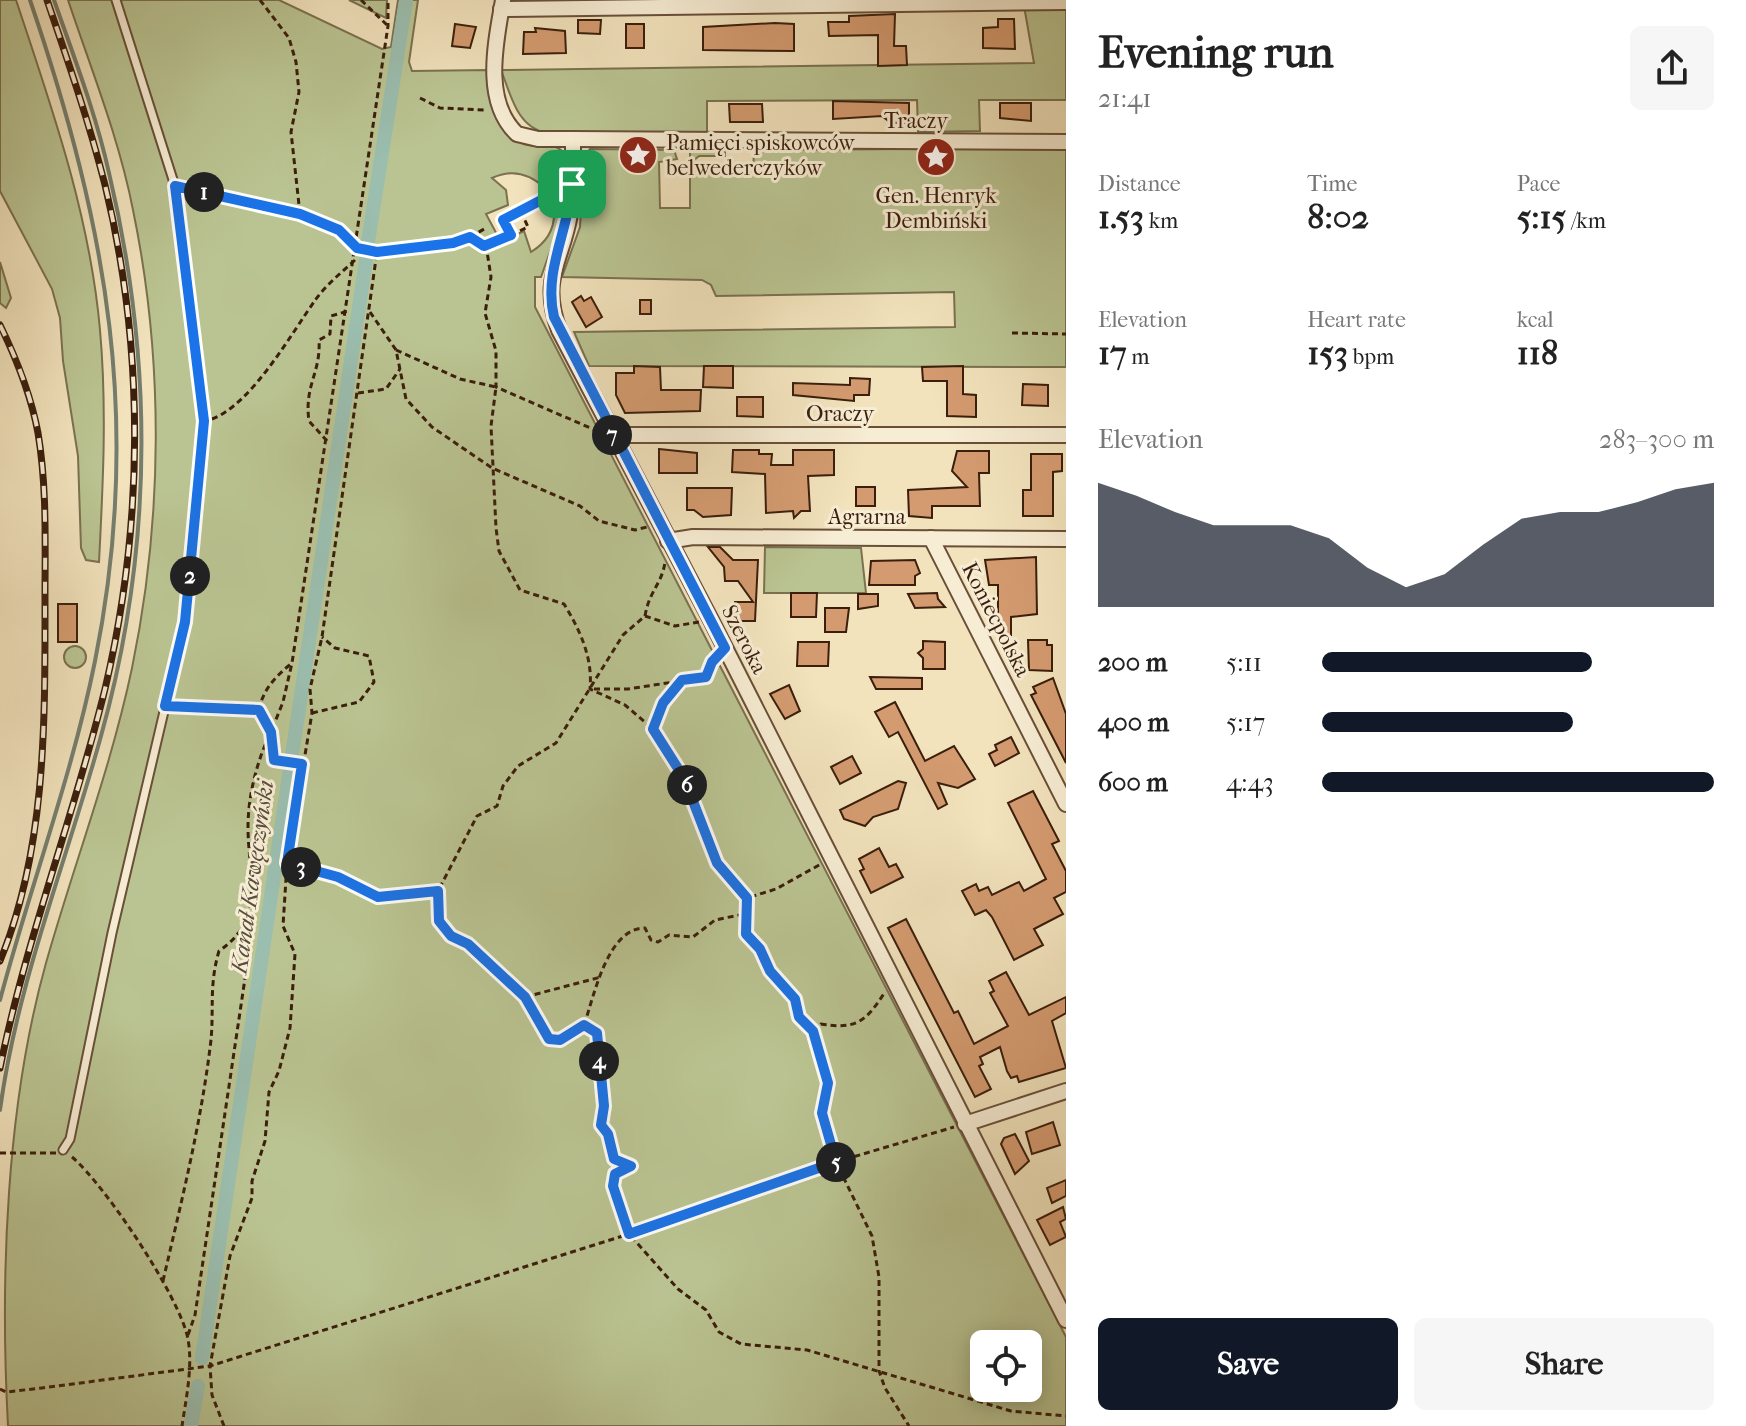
<!DOCTYPE html>
<html lang="en">
<head>
<meta charset="utf-8">
<style>
  :root { --surface:#fff; --page:#f6f6f6; --text:#222; --muted:#767676; --accent:#111827 }
  body { margin:0; font-family:"IM FELL French Canon",serif; background:var(--page); color:var(--text); height:100vh; display:flex; flex-direction:column; font-size:30px; white-space:nowrap }
  * { box-sizing:border-box; margin:0 }
  p { font-size:26px; color:var(--muted) }
  .icon { flex:none; width:44px; height:44px; fill:none; stroke:currentColor; stroke-width:2; stroke-linecap:round; stroke-linejoin:round }
  .map { position:relative; flex:1; overflow:hidden }
  .sheet { display:flex; flex-direction:column; background:var(--surface); width:680px }
  .sheet>* { flex:none }
  .buttons { position:absolute; left:970px; top:1330px; display:grid; gap:16px }
  .buttons a { display:grid; place-items:center; width:72px; height:72px; border-radius:12px; background:var(--surface); box-shadow:0 4px 20px #0003; font-size:40px }
  .pin { position:absolute; display:grid; place-items:center; width:68px; height:68px; color:#fff; margin:-34px; border-radius:16px; box-shadow:0 4px 12px #0006 }
  .km { position:absolute; width:40px; height:40px; margin:-20px; border-radius:50%; background:#222; color:#fff; font-size:22px; line-height:40px; text-align:center }
  .round { display:grid; place-items:center; flex:none; width:84px; height:84px; border-radius:12px; background:var(--page) }
  .summary { display:flex; align-items:center; justify-content:space-between; height:136px; padding:0 32px }
  h1 { font-size:44px; font-weight:700; line-height:60px }
  .metrics { display:grid; grid-template-columns:repeat(3,1fr); gap:12px; height:136px; padding:8px 32px }
  .metrics div { display:grid; align-content:center }
  .metrics b { font-size:34px; font-weight:700 }
  .metrics small { font-size:22px; font-weight:400 }
  .metrics p { font-size:22px }
  .chart { height:224px; padding:16px 32px }
  .chart p { display:flex; justify-content:space-between }
  .chart svg { width:100%; height:144px; margin-top:8px; fill:var(--accent); opacity:.7 }
  .cta { display:flex; gap:16px; margin-top:auto; padding:16px 32px }
  .cta a { flex:1; height:92px; border-radius:12px; background:var(--accent); color:#fff; font-size:32px; font-weight:700; line-height:92px; text-align:center }
  .cta a+a { background:var(--page); color:var(--text) }
  ul { padding:0 32px; list-style:none; font-size:26px }
  li { display:grid; grid-template-columns:128px 96px 1fr; align-items:center; height:60px }
  li i { height:20px; border-radius:10px; background:var(--accent) }
  main { display:flex; flex:1; min-height:0 }
  .map>svg:first-child { display:block }
  .green { fill:#bac492; stroke:#7a714f; stroke-width:2; fill-rule:evenodd }
  .lines { fill:none; stroke-linecap:round; stroke-linejoin:round }
  .stream { stroke:#757e6e; stroke-width:4 }
  .canal { stroke:#9bbeaf; stroke-width:14 }
  .building { fill:#d49b70; stroke:#3b1e0c; stroke-width:2 }
  .lane-casing { stroke:#694f38; stroke-width:11 }
  .street-casing { stroke:#694f38; stroke-width:18 }
  .path { stroke:#3b1e0c; stroke-width:3; stroke-dasharray:6 4; stroke-linecap:butt }
  .lane { stroke:#f7edd4; stroke-width:7 }
  .street { stroke:#f7edd4; stroke-width:14 }
  .rail-casing { stroke:#3b1e0c; stroke-width:7 }
  .rail { stroke:#f7edd4; stroke-width:4; stroke-dasharray:12; stroke-linecap:butt }
  .route-casing { stroke:#fff; stroke-width:16 }
  .route { stroke:#1a73e8; stroke-width:10 }
  .labels { text-anchor:middle; stroke-width:6; stroke-linejoin:round; paint-order:stroke }
  .street-label { font-size:22px; fill:#3b1e0c; stroke:#f7edd4 }
  .poi-label { font-size:22px; fill:#3b1e0c; stroke:#f7edd4; text-anchor:start }
  .water-label { font-size:24px; font-style:italic; fill:#584e3d; stroke:#f7edd4 }
</style>
</head>
<body>
<main>
<div class="map">
<svg width="1066" height="1426" viewBox="0 0 1066 1426">
  <rect width="100%" height="100%" fill="#f2e3bd"/>
  <filter id="stains"><feTurbulence type="fractalNoise" baseFrequency=".0025" numOctaves="4"/><feColorMatrix values="0 0 0 0 .2 0 0 0 0 .09 0 0 0 0 .02 0 0 0 .5 -.17"/></filter>
  <radialGradient id="worn" r=".72"><stop offset=".6" stop-color="#630" stop-opacity="0"/><stop offset="1" stop-color="#630" stop-opacity=".3"/></radialGradient>
  <g class="green">
    <path d="M0 0H16C52 108 90 216 100 330 107 408 103 485 99 562L86 560 81 548 78 456 63 361 60 318 52 289 0 191Z"/>
    <path d="M68 0H279L382 49 391 47 398 0H418L409 62 412 71 488 70C495 92 500 135 524 144 537 149 550 141 561 150L564 178 545 188C529 173 511 169 492 178L506 190 508 205 486 214 501 242 524 231 531 252C549 241 557 224 553 203L564 198 560 224 541 277H535V307L1066 1337V1426H8C0 1278 6 1106 46 963 74 864 111 768 132 668 163 518 164 360 133 210 119 138 91 69 68 0ZM984 1344H1028V1388H984Z"/>
    <path d="M349 0H387L386 18Z"/>
    <path d="M1066 5V100H979L980 131 918 132 917 100 707 101V133H547C517 128 511 95 501 70L1034 63 1024 6Z"/>
    <path d="M1066 148V367L589 366 574 332 955 327 954 292 716 296 711 285 702 280 562 277 580 227 584 156 590 149 674 150 677 159 659 162 660 208H690V152H725V156H699L693 161V172H753L754 150Z"/>
    <path d="M0 262 11 298 6 308 0 303Z"/>
    <path d="M765 547 861 548 866 593H764Z"/>
    <circle cx="75" cy="657" r="11"/>
  </g>
  <g class="lines">
    <g class="stream">
      <path d="M0 1000C30 887 72 776 95 661 143 423 107 226 30 0"/>
      <path d="M0 1110C17 983 67 860 101 736 153 550 154 362 109 173 96 114 74 57 54 0"/>
    </g>
    <g class="canal">
      <path d="M368 242 406 0"/>
      <path d="M202 1358 366 260"/>
      <path d="M191 1426 198 1386"/>
    </g>
  </g>
  <g class="building">
    <path d="M895 14 894 46H906L907 65 878 66V35L829 36 828 22H849V16Z"/>
    <path d="M998 19H1014L1015 49 983 48V28L998 27Z"/>
    <path d="M578 20H601L600 34 578 33Z"/>
    <path d="M775 23 794 24V51L703 50V27Z"/>
    <path d="M455 24 476 27 470 48 452 46Z"/>
    <rect x="626" y="24" width="18" height="24"/>
    <path d="M535 28 565 31 566 53 523 54 524 32H536Z"/>
    <path d="M833 101 909 103V123H891L882 116 833 119Z"/>
    <path d="M1000 103H1031V121L1000 118Z"/>
    <path d="M729 104H762L763 122H730Z"/>
    <path d="M581 296 584 301 591 297 602 317 586 327 572 302Z"/>
    <rect x="640" y="300" width="11" height="14"/>
    <path d="M634 366 660 367 661 390H701L700 411 625 413 616 395V373H634Z"/>
    <path d="M704 366H733V388L703 387Z"/>
    <path d="M963 366V394L976 395V417L947 416V381H923L922 367Z"/>
    <path d="M850 378 870 379 869 395H854V401L793 395V383L850 385Z"/>
    <path d="M1023 384 1048 385V406L1022 405Z"/>
    <path d="M737 397H763V417L737 416Z"/>
    <path d="M659 449 697 453V473H659Z"/>
    <path d="M733 450H759V454H772L771 465H793V450H834V475L808 476 810 511H801L794 518 793 511 766 513 765 474 732 472Z"/>
    <path d="M957 451H989V473H979L980 506H932V518L909 516 908 490 967 487 952 471Z"/>
    <path d="M1031 454H1062V471L1053 472V516H1023V490H1031Z"/>
    <rect x="856" y="487" width="19" height="19"/>
    <path d="M687 488H732L731 515 703 517 694 510H687Z"/>
    <path d="M708 547H720L733 560H758L755 621H732L735 602H753L738 581H725L724 567Z"/>
    <path d="M1036 557 1037 614 1011 617V635H998V585H989L985 560Z"/>
    <path d="M915 560 920 573 915 576V585H869L871 561Z"/>
    <path d="M791 593H817L816 617H791Z"/>
    <path d="M937 593 938 599 945 607 915 608 908 594Z"/>
    <path d="M858 594H878V606L858 609Z"/>
    <rect x="58" y="604" width="19" height="38"/>
    <path d="M825 608H849L846 632H825Z"/>
    <path d="M1028 640H1047V645H1052V671L1029 670Z"/>
    <path d="M923 641 945 642V669H923V658L918 653 923 649Z"/>
    <path d="M798 642H829L828 666H797Z"/>
    <path d="M870 677 922 678V689H876Z"/>
    <path d="M1053 678 1066 714V763L1031 695 1036 693 1033 687Z"/>
    <path d="M789 685 800 711 785 719 770 694Z"/>
    <path d="M895 702 925 761 954 746 975 779 958 788 938 783 947 804 938 809 898 732 889 737 875 712Z"/>
    <path d="M1011 737 1019 753 995 766 989 754 997 750 995 745Z"/>
    <path d="M852 756 861 773 840 784 831 767Z"/>
    <path d="M898 781 906 783 898 809 873 817 865 826 844 819 840 810Z"/>
    <path d="M1033 791 1059 841 1052 844 1066 871V892L1054 898 1063 914 1034 929 1043 945 1014 960 992 917 986 910 975 915 962 891 976 884 979 891 988 887 992 895 1019 882 1024 891 1046 879 1008 803Z"/>
    <path d="M879 848 889 867 896 864 903 877 871 893 860 871 864 869 859 859Z"/>
    <path d="M906 919 954 1013 958 1011 974 1044 1008 1026 990 993 994 991 989 981 1006 972 1029 1015 1066 997V1013L1052 1021 1066 1068 1019 1082 1017 1076 1011 1078 1007 1071 1000 1047 980 1057 983 1064 979 1066 991 1089 975 1097 888 928Z"/>
    <path d="M1053 1122 1060 1145 1032 1154 1026 1132Z"/>
    <path d="M1015 1134 1029 1161 1015 1174 1001 1144 1004 1138Z"/>
    <path d="M1066 1180V1196L1052 1203 1047 1188Z"/>
    <path d="M1063 1207 1066 1219 1060 1222 1066 1237 1050 1245 1037 1220Z"/>
  </g>
  <g class="lines">
    <g class="lane-casing">
      <path id="lane" d="M63 1150 70 1139 112 933 185 622 204 421 175 186 116 0"/>
    </g>
    <g class="street-casing">
      <g id="street">
        <path d="M503 0C496 41 482 101 517 134L538 139H573L1066 142"/>
        <path d="M501 9 1066 2"/>
        <path d="M573 139C573 164 574 190 570 214 562 262 540 278 559 330L711 620 1066 1320"/>
        <path d="M614 439 629 435H1066"/>
        <path d="M931 538 1066 804"/>
        <path d="M668 541 693 537 1066 539"/>
        <path d="M965 1124 1066 1091"/>
      </g>
    </g>
    <g class="path">
      <path d="M260 0 289 38 296 62 299 92 291 132 300 214"/>
      <path d="M361 0 387 25"/>
      <path d="M420 98 440 108 486 110"/>
      <path d="M187 188 300 214 339 230 357 248 377 252 453 243 470 237 484 246 511 235 503 220 558 191"/>
      <path d="M511 235 528 227 521 212"/>
      <path d="M470 237 486 228"/>
      <path d="M486 245 491 277 485 313 496 351V387L595 430"/>
      <path d="M370 312 396 350 406 399 432 427 492 468 580 506 599 521 635 530 647 527"/>
      <path d="M1012 333 1066 334"/>
      <path d="M396 350 460 379 496 387 491 426 496 528 499 551 520 590 564 604C580 630 593 658 590 689L625 705 653 729 684 778 717 863 747 898"/>
      <path d="M358 393 386 389 400 369"/>
      <path d="M212 419C252 404 291 334 316 299 327 284 341 273 355 260"/>
      <path d="M327 441 309 421C304 385 321 373 319 340L330 334 331 316 348 311"/>
      <path d="M645 616C649 591 662 584 665 562"/>
      <path d="M699 622 675 626 645 616 623 635 556 743 518 766 503 786 497 806 477 816 438 891 439 921 451 936 468 944 525 997 549 1039 560 1040 584 1025 597 1033 604 1106 601 1125 608 1134 614 1159 631 1166 615 1174 613 1186 629 1234 678 1289 706 1310 719 1332 741 1344 807 1350 1011 1411 1066 1416"/>
      <path d="M594 689H628L706 677 716 657"/>
      <path d="M259 710C263 689 276 676 292 663"/>
      <path d="M312 713 359 702 374 682 369 656 335 648 322 637"/>
      <path d="M653 729 663 703 681 681"/>
      <path d="M302 764 274 760 271 732 283 702 292 663 388 26V0"/>
      <path d="M287 863 338 877 378 897 437 891"/>
      <path d="M744 914 747 898 776 889 821 864"/>
      <path d="M525 997 601 977"/>
      <path d="M584 1025C594 997 607 928 645 928L651 940 658 942 669 935 693 937 715 920 744 914 746 934 760 949 770 971 783 982 795 999 799 1017 813 1031 828 1083 822 1113 836 1162 872 1236 879 1277V1371L885 1388 909 1426"/>
      <path d="M813 1031 821 1024C857 1030 866 1021 885 992"/>
      <path d="M0 1153H56"/>
      <path d="M72 1157C105 1185 180 1297 188 1339 193 1367 186 1399 182 1426"/>
      <path d="M163 1281C181 1203 200 1128 210 1048 215 1013 208 988 219 951 267 918 248 876 248 827 248 796 257 760 271 732L259 710 177 707"/>
      <path d="M188 1335 195 1315 255 911 254 888"/>
      <path d="M0 1389 6 1392 42 1388 210 1366 629 1234 836 1162 954 1127"/>
      <path d="M224 1426 212 1395 210 1366 230 1256 252 1198V1181L265 1141 269 1092 279 1071 290 1028 295 954 283 926 287 863 312 713 310 689 322 637 377 252"/>
    </g>
    <use href="#lane" class="lane"/>
    <use href="#street" class="street"/>
    <g class="rail-casing">
      <g id="rail">
        <path d="M0 325C17 360 31 395 38 433 47 487 45 542 45 597 45 717 47 848 0 961"/>
        <path d="M0 1068C26 939 74 816 105 689 144 524 145 350 105 185 89 122 68 61 47 0"/>
      </g>
    </g>
    <use href="#rail" class="rail"/>
  </g>
  <g class="lines">
    <g class="route-casing">
      <path id="route" d="M572 184C569 230 543 271 554 317L725 648 712 662 706 677 682 680 663 703 653 729 684 778 717 863 747 898 746 934 760 949 770 971 795 999 799 1017 813 1031 828 1083 822 1113 836 1162 629 1234 613 1186 615 1174 631 1166 614 1159 608 1134 601 1125 604 1106 597 1033 584 1025 560 1040 549 1039 525 997 468 944 451 936 439 921 438 891 378 897 338 877 287 863 302 764 274 760 271 732 259 710 165 706 185 622 204 421 175 186 300 214 339 230 357 248 377 252 453 243 470 237 484 246 511 235 503 220Z"/>
    </g>
    <use href="#route" class="route"/>
  </g>
  <defs>
    <g id="sight-disc" transform="scale(2)"><circle r="9.5" fill="#8f2418" stroke="#f7edd4"/><path d="M0-6L1.8-2.2L6-1.7L2.9 1.2L3.7 5.4L0 3.3L-3.7 5.4L-2.9 1.2L-6-1.7L-1.8-2.2Z" fill="#fff"/></g>
  </defs>
  <g fill-rule="evenodd">
    <use href="#sight-disc" x="638" y="155"/>
    <use href="#sight-disc" x="936" y="157"/>
  </g>
  <g class="labels">
    <g class="street-label">
      <text x="916" y="128">Traczy</text>
      <text x="840" y="421">Oraczy</text>
      <text x="867" y="524">Agrarna</text>
      <text transform="translate(997 619) rotate(63)" y="8">Koniecpolska</text>
      <text transform="translate(745 639) rotate(63)" y="8">Szeroka</text>
    </g>
    <g class="poi-label">
      <text x="666" y="150">Pamięci spiskowców<tspan x="666" dy="25">belwederczyków</tspan></text>
      <text x="936" y="203" text-anchor="middle">Gen. Henryk<tspan x="936" dy="25">Dembiński</tspan></text>
    </g>
    <g class="water-label">
      <text transform="translate(252 877) rotate(-82)" y="8">Kanał Kawęczyński</text>
    </g>
  </g>
  <rect width="100%" height="100%" filter="url(#stains)"/>
  <rect width="100%" height="100%" fill="url(#worn)"/>
</svg>
<div class="buttons">
<a><svg class="icon" aria-label="locate" viewBox="0 0 24 24"><circle cx="12" cy="12" r="6"/><path d="M12 2v4M12 18v4M2 12h4M18 12h4"/></svg></a>
</div>
<div class="pin" style="left:572px;top:184px;background:#1e9e55"><svg class="icon" aria-label="arrive" viewBox="0 0 24 24"><path d="M6 21V4h12l-3 4 3 4H6"/></svg></div>
<b class="km" style="left:204px;top:192px">1</b>
<b class="km" style="left:190px;top:576px">2</b>
<b class="km" style="left:301px;top:867px">3</b>
<b class="km" style="left:599px;top:1061px">4</b>
<b class="km" style="left:836px;top:1162px">5</b>
<b class="km" style="left:687px;top:785px">6</b>
<b class="km" style="left:612px;top:435px">7</b>
</div>
<section class="sheet">
<div class="summary"><div><h1>Evening run</h1><p>21:41</p></div><a class="round"><svg class="icon" aria-label="share" viewBox="0 0 24 24"><path d="M12 15V3M7 8l5-5 5 5M5 13v7h14v-7"/></svg></a></div>
<div class="metrics">
<div><p>Distance</p><b>1.53<small> km</small></b></div>
<div><p>Time</p><b>8:02</b></div>
<div><p>Pace</p><b>5:15<small> /km</small></b></div>
</div>
<div class="metrics">
<div><p>Elevation</p><b>17<small> m</small></b></div>
<div><p>Heart rate</p><b>153<small> bpm</small></b></div>
<div><p>kcal</p><b>118</b></div>
</div>
<div class="chart"><p><span>Elevation</span>283–300 m</p>
<svg viewBox="0 0 160 44" preserveAspectRatio="none"><path d="M0 44V6L10 10L20 15L30 19L40 19L50 19L60 23L70 32L80 38L90 34L100 25L110 17L120 15L130 15L140 12L150 8L160 6V44z"/></svg>
</div>
<ul>
<li><b>200 m</b>5:11<i style="width:69%"></i></li>
<li><b>400 m</b>5:17<i style="width:64%"></i></li>
<li><b>600 m</b>4:43<i style="width:100%"></i></li>
</ul>
<div class="cta"><a>Save</a><a>Share</a></div>
</section>
</main>
</body>
</html>
